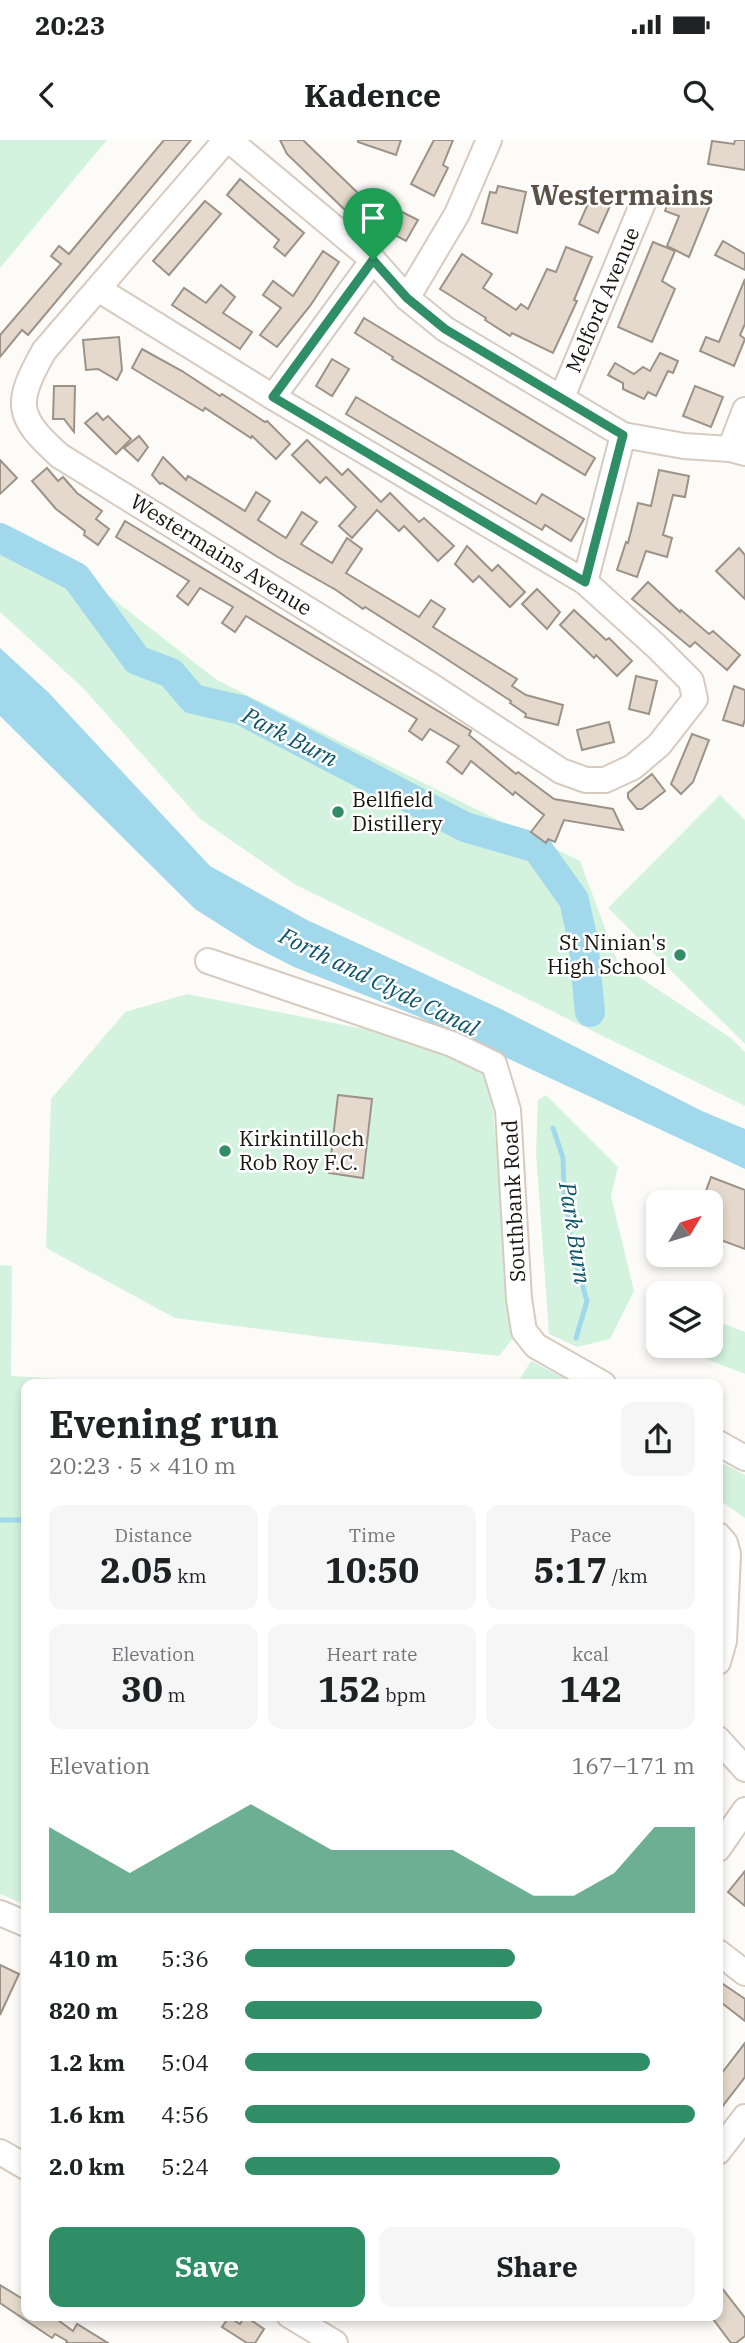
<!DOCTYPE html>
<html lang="en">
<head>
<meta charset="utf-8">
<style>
  :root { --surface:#fff; --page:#f6f6f6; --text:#202124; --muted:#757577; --accent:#308e66 }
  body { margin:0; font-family:"IBM Plex Serif",serif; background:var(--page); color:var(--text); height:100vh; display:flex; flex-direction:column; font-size:26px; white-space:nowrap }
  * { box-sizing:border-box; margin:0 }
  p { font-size:23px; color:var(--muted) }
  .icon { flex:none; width:38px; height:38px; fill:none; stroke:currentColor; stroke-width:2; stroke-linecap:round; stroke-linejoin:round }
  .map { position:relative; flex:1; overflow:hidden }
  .side { position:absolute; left:21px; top:1239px; width:702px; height:942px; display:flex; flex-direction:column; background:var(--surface); border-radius:14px; box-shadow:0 4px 10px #0003 }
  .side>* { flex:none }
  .needle { width:46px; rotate:52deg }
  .controls { position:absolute; left:646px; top:1050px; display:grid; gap:14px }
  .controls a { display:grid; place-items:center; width:77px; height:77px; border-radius:14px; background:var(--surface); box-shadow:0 4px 10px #0003; font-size:35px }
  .pin { position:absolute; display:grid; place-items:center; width:60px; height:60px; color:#fff; margin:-72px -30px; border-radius:50% 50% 50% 0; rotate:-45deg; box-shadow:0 0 7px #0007 }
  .pin .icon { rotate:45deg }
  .round { display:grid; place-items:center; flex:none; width:74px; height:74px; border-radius:14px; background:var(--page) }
  .overview { display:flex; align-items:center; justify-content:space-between; height:119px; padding:0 28px }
  h1 { font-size:38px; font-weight:700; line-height:52px }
  .stats { display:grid; grid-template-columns:repeat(3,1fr); gap:10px; height:119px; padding:7px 28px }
  .stats div { display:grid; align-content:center; border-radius:14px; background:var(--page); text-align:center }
  .stats b { font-size:35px; font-weight:700 }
  .stats small { font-size:19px; font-weight:400 }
  .stats p { font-size:19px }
  .chart { height:196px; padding:14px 28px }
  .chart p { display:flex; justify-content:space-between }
  .chart svg { width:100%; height:126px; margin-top:7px; fill:var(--accent); opacity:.7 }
  .cta { display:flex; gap:14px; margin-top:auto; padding:14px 28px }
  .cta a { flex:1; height:80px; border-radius:14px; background:var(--accent); color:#fff; font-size:28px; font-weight:700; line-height:80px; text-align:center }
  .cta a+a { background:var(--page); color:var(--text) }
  ul { padding:0 28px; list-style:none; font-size:23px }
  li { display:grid; grid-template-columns:112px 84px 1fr; align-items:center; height:52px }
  li i { height:18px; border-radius:9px; background:var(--accent) }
  .status { display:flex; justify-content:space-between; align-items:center; height:49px; padding:0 35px; background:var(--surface); direction:ltr }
  .status svg { height:19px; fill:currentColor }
  header { display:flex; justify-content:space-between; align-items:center; height:91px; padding:0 28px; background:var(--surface); font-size:32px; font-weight:700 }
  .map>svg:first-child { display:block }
  .green { fill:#d4f3df }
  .water { fill:#a2d8eb }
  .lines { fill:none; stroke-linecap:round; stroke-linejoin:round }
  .stream { stroke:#a2d8eb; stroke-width:5 }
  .river { stroke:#a2d8eb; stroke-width:30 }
  .building { fill:#e5d9cd; stroke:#9d9287; stroke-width:2 }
  .minor-casing { stroke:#d7cbc0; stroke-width:28 }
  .minor { stroke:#fff; stroke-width:24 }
  .route-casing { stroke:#fff; stroke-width:14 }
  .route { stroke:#308e66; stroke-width:9 }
  .poi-dot { fill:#308e66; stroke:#fff; stroke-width:2.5 }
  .labels { text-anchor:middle; stroke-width:5; stroke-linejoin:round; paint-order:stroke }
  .street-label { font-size:21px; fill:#181410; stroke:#fff }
  .poi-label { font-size:21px; fill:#181410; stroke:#fff; text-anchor:start }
  .water-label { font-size:23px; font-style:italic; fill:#0b5368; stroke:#fff }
  .district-label { font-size:28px; font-weight:bold; fill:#5b5147; stroke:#fff }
</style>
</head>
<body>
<div class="status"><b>20:23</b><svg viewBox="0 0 49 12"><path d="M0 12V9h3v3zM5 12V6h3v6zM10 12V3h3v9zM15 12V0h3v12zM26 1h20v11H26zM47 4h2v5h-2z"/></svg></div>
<header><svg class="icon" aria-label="back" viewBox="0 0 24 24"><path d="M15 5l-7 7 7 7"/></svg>Kadence<svg class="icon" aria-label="search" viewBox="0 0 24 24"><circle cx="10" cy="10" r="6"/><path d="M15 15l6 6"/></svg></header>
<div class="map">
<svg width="745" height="2203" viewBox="0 0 745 2203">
  <rect width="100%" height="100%" fill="#fdfbf8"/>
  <g class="green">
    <path d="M0 0H107L0 128Z"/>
    <path d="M0 385 45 406 217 540 580 721 618 823 731 898 745 912V966L296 745 200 679 82 547 0 472Z"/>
    <path d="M720 655 745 680V904L608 768Z"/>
    <path d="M187 854 385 893 489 929 514 1197 499 1216 329 1198 175 1178 46 1108 51 959 125 872Z"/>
    <path d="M546 955 618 1027 611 1056 634 1151 610 1199 577 1207 549 1194 536 1013 538 960Z"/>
    <path d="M0 1125 12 1126 11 1236 143 1244H26V1765L0 1754Z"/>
    <path d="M711 1179 745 1192V1234L691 1213 694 1206H710Z"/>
    <path d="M531 1221 575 1244H517Z"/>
    <path d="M718 1321 745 1335V1378L718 1359Z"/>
  </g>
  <path class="water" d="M0 508 48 552 210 726 307 780 499 868 702 971 745 989V1029L417 876 294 827 255 807 195 769 0 576Z"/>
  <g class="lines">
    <g class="stream">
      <path d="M553 988 563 1018 564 1050 573 1112 587 1161 576 1198"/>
      <path d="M0 1380H26"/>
    </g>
    <path class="river" d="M0 398 76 437 137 520 171 533 193 559 241 570 465 687 537 708 574 760 583 801 590 872"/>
  </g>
  <g class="building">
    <path d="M164 0H191L28 195 22 190 0 217V195L61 124 51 116 59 106 69 114Z"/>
    <path d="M280 0H303L361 56 346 71 287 14Z"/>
    <path d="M358 0H401L396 15 358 2Z"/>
    <path d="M434 0H453L443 25 448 28 434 56 411 44Z"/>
    <path d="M735 0H745V30L708 24 712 1 734 4Z"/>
    <path d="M240 39 304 93 285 116 274 107 279 100 227 55Z"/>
    <path d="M498 46 526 52 517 93 482 83 490 52 496 53Z"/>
    <path d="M673 50 710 65 689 117 667 106 679 76 665 71Z"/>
    <path d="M591 57 610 66 598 93 579 84Z"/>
    <path d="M205 61 221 74 169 135 153 121Z"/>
    <path d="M398 70 418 80 406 101 387 91Z"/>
    <path d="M723 101 745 114V130L715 115Z"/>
    <path d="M653 102 675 111 662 141 675 149 652 202 618 187Z"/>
    <path d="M566 107 592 117 574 160 577 161 553 213 512 193 510 196 485 180 486 178 440 149 462 114 492 134 483 148 516 170 521 164 528 169 547 129 556 132Z"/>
    <path d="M323 111 339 122 310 166 277 207 260 195 281 168 263 155 273 141 293 156Z"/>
    <path d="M745 139V184L740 195 745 199 734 226 700 211 706 197 719 202Z"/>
    <path d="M221 145 235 157 223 173 252 192 240 209 172 165 184 148 206 163Z"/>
    <path d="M364 178 595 318 585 335 392 219 393 217 355 193Z"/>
    <path d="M119 197 122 230 117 240 98 229 86 230 83 200Z"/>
    <path d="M142 209 182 231 220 256 222 254 265 282 267 281 290 304 276 319 252 296 251 298 205 268 203 271 132 228Z"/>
    <path d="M660 213 678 221 673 233 668 231 656 256 648 252 644 259 623 249V243L608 235 615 223 634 234 643 227 650 231Z"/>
    <path d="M332 219 349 229 332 256 316 246Z"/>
    <path d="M54 246H75L74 292 64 279H53Z"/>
    <path d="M695 246 723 257 711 287 683 276Z"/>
    <path d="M356 257 536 364 542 354 584 379 571 401 545 385 542 390 346 274Z"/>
    <path d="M97 273 103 280 108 276 131 299 116 314 85 283Z"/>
    <path d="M139 296 148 307 138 321 124 308Z"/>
    <path d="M307 300 342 335 348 329 381 362 390 353 419 382 424 378 454 406 438 421 404 386 399 391 377 370 352 398 339 386 356 367 326 337 320 343 292 315Z"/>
    <path d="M163 317 186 340 188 336 245 371 256 352 270 361 258 380 286 398 302 372 317 382 301 404 332 423 347 398 362 409 346 433 419 477 431 460 445 469 433 487 517 539 512 546 526 555 563 565 558 585 525 577 526 574 510 563 511 561 425 505 365 467 363 469 336 450 276 416 162 343 160 344 152 335Z"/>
    <path d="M0 320 17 338 0 354Z"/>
    <path d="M47 328 58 341 63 337 77 353 102 371 96 379 109 389 98 405 84 395 85 391 56 369 32 341Z"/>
    <path d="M659 330 689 336 685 357 673 355 663 395 672 398 667 417 646 411 637 437 617 430 626 402 628 403 638 363 651 366Z"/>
    <path d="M125 381 471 591 469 595 516 634 518 632 554 659 613 669 623 690 564 680 555 702 548 699 546 703 531 692 544 675 515 652 513 655 471 621 462 634 447 622 459 606 430 589 422 600 409 591 417 579 246 476 235 492 222 483 233 467 200 448 188 465 177 456 189 441 116 397Z"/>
    <path d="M467 406 492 431 498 425 525 452 510 467 479 436 473 442 455 424Z"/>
    <path d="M739 408 745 415V459L716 431Z"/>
    <path d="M648 442 680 472 681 470 709 494 713 491 740 515 727 530 695 502 690 507 632 459Z"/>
    <path d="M537 449 560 472 547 489 522 464Z"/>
    <path d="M574 470 606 500 609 498 632 521 617 536 596 515 594 518 560 485Z"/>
    <path d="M636 536 657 541 649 574 629 569Z"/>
    <path d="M734 546 745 550V579L743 586 723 580Z"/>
    <path d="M609 582 614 602 582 610 577 590Z"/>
    <path d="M692 594 709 600 693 642 681 654 671 644Z"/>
    <path d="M652 634 665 651 642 669H637L628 658V653Z"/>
    <path d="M338 955 372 959 363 1038 329 1033Z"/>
    <path d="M711 1037 745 1050V1109L710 1096V1062H702Z"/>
    <path d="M745 1731V1766L728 1752Z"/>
    <path d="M0 1825 19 1834 0 1875Z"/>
    <path d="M723 1844 745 1859V1881L718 1860V1851Z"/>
    <path d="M745 1903V1937L718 1972V1938Z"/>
    <path d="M718 2143 745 2178V2196L736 2203H731L710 2175H718Z"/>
    <path d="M0 2145 26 2161V2175H51L73 2191 77 2184 108 2203H66L67 2201 55 2194 52 2198 0 2163Z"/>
    <path d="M245 2176 264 2189 255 2203H247L222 2187 229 2177 240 2184Z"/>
  </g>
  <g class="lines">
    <g class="minor-casing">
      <g id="minor">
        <path d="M229 0 373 120 407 158 445 189 623 295 684 306 730 309 745 313"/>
        <path d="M98 149 273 257 585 442 656 506 691 541 695 559 659 605 633 627 605 640H586L561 631 433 547 60 316C15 276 15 263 44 211L226 0"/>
        <path d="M407 158 457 74 489 0"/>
        <path d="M273 257 373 120"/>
        <path d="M562 257 643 63"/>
        <path d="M730 309 745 270"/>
        <path d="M585 442 623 295"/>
        <path d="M208 821 452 904 494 924 508 970 519 1159 524 1191 536 1206 603 1244"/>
        <path d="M718 1303 745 1318"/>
        <path d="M718 1395 725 1403 728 1414 724 1501 718 1522"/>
        <path d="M718 1599 745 1629"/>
        <path d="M718 1709 745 1670"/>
        <path d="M0 1773 26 1784"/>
        <path d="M718 1812 745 1833"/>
        <path d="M0 2012 26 2027"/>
        <path d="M718 2012 745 1977"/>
        <path d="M289 2175 335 2203"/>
      </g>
    </g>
    <use href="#minor" class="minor"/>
  </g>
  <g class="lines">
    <g class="route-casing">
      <path id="route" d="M373 120 407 158 445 189 623 295 585 442 273 257Z"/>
    </g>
    <use href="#route" class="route"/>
  </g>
  <g class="poi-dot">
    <circle cx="338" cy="672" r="7"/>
    <circle cx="680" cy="815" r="7"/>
    <circle cx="225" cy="1011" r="7"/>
  </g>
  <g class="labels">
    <g class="street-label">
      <text transform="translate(603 160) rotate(-67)" y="7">Melford Avenue</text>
      <text transform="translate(221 415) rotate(32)" y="7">Westermains Avenue</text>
      <text transform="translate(514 1061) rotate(-93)" y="7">Southbank Road</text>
    </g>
    <g class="poi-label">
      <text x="352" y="667">Bellfield<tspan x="352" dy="24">Distillery</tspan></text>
      <text x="666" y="810" text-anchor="end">St Ninian's<tspan x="666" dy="24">High School</tspan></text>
      <text x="239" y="1006">Kirkintilloch<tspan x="239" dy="24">Rob Roy F.C.</tspan></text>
    </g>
    <g class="water-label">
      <text transform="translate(290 597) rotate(27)" y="8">Park Burn</text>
      <text transform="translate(379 842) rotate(26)" y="8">Forth and Clyde Canal</text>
      <text transform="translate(575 1093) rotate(81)" y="8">Park Burn</text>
    </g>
    <g class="district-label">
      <text x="622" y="65">Westermains</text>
    </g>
  </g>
</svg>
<div class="controls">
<a><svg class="needle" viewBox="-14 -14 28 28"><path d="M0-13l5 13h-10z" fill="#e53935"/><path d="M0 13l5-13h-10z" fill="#757577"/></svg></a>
<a><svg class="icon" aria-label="layers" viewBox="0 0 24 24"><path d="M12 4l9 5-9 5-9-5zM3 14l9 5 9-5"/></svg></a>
</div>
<div class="pin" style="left:373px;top:120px;background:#1e9e55"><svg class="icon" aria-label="arrive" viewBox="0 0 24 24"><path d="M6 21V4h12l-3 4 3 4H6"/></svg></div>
<section class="side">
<div class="overview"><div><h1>Evening run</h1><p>20:23 · 5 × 410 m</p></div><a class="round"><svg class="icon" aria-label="share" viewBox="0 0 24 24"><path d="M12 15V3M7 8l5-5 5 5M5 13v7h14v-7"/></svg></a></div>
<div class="stats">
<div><p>Distance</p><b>2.05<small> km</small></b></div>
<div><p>Time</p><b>10:50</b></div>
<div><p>Pace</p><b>5:17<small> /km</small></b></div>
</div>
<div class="stats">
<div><p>Elevation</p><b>30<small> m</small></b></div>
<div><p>Heart rate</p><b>152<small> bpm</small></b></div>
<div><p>kcal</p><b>142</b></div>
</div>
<div class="chart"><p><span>Elevation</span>167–171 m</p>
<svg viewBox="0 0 160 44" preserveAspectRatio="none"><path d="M0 44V14L10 22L20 30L30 22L40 14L50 6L60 14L70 22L80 22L90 22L100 22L110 30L120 38L130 38L140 30L150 14L160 14V44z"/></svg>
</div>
<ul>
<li><b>410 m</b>5:36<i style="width:60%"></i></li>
<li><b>820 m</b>5:28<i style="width:66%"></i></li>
<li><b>1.2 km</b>5:04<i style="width:90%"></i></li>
<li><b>1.6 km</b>4:56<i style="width:100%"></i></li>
<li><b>2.0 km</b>5:24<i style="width:70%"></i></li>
</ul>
<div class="cta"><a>Save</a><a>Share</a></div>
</section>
</div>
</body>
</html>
